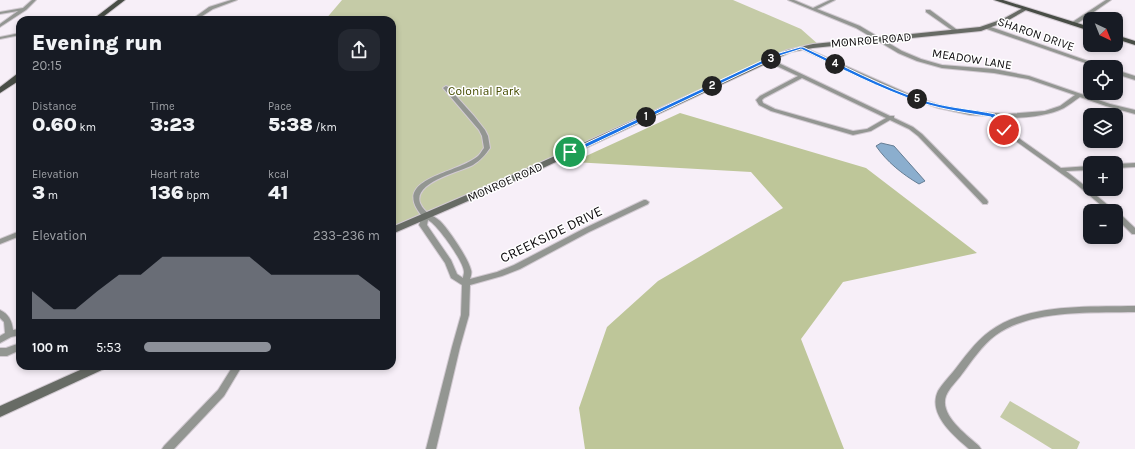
<!DOCTYPE html>
<html lang="en">
<head>
<meta charset="utf-8">
<style>
  :root { --surface:#171b24; --page:#242831; --text:#f1f3f6; --muted:#9ea1a6; --accent:#8c9099 }
  body { margin:0; font-family:Karla,sans-serif; background:var(--page); color:var(--text); height:100vh; display:flex; flex-direction:column; font-size:15px; white-space:nowrap }
  * { box-sizing:border-box; margin:0 }
  p { font-size:13px; color:var(--muted) }
  .icon { flex:none; width:22px; height:22px; fill:none; stroke:currentColor; stroke-width:2; stroke-linecap:round; stroke-linejoin:round }
  .map { position:relative; flex:1; overflow:hidden }
  .panel { position:absolute; left:16px; top:16px; width:380px; height:354px; display:flex; flex-direction:column; background:var(--surface); border-radius:12px; box-shadow:0 2px 6px #0003 }
  .panel>* { flex:none }
  .needle { width:26px; rotate:137deg }
  .fabs { position:absolute; left:1083px; top:12px; display:grid; gap:8px }
  .fabs a { display:grid; place-items:center; width:40px; height:40px; border-radius:8px; background:var(--surface); box-shadow:0 2px 6px #0003; font-size:20px }
  .pin { position:absolute; display:grid; place-items:center; width:34px; height:34px; color:#fff; margin:-17px; border:2px solid #fff; border-radius:50%; box-shadow:0 1px 4px #0007 }
  .km { position:absolute; width:20px; height:20px; margin:-10px; border-radius:50%; background:#222; color:#fff; font-size:11px; line-height:20px; text-align:center }
  .round { display:grid; place-items:center; flex:none; width:42px; height:42px; border-radius:12px; background:var(--page) }
  .overview { display:flex; align-items:center; justify-content:space-between; height:68px; padding:0 16px }
  h1 { font-size:22px; font-weight:800; line-height:30px }
  .stats { display:grid; grid-template-columns:repeat(3,1fr); gap:6px; height:68px; padding:4px 16px }
  .stats div { display:grid; align-content:center }
  .stats b { font-size:20px; font-weight:800 }
  .stats small { font-size:11px; font-weight:400 }
  .stats p { font-size:11px }
  .chart { height:112px; padding:8px 16px }
  .chart p { display:flex; justify-content:space-between }
  .chart svg { width:100%; height:72px; margin-top:4px; fill:var(--accent); opacity:.7 }
  ul { padding:0 16px; list-style:none; font-size:13px }
  li { display:grid; grid-template-columns:64px 48px 1fr; align-items:center; height:30px }
  li i { height:10px; border-radius:5px; background:var(--accent) }
  .map>svg:first-child { display:block }
  .green { fill:#c5cba7 }
  .forest { fill:#bec699 }
  .water { fill:#8baece; stroke:#657d94 }
  .lines { fill:none; stroke-linecap:round; stroke-linejoin:round }
  .street-casing { stroke:#d2cad2; stroke-width:2 }
  .secondary-casing { stroke:#d2cad2; stroke-width:2 }
  .primary-casing { stroke:#d2cad2; stroke-width:2 }
  .street { fill:#939692; fill-rule:evenodd }
  .secondary { fill:#676b65; fill-rule:evenodd }
  .primary { fill:#484d46; fill-rule:evenodd }
  .route { fill:#1a73e8; stroke:#fff }
  .labels { text-anchor:middle; stroke-width:3; stroke-linejoin:round; paint-order:stroke }
  .far-street-label { font-size:12px; fill:#0d0a0d; stroke:#fff }
  .far-park-label { font-size:12px; fill:#454c01; stroke:#fff }
  .street-label { font-size:14px; fill:#0d0a0d; stroke:#fff }
</style>
</head>
<body>
<div class="map">
<svg width="1135" height="449" viewBox="0 0 1135 449">
  <rect width="100%" height="100%" fill="#f7eff8"/>
  <g class="green">
    <path d="M342 0H733L801 29 819 45 789 51 392 231V20H325Z"/>
    <path d="M1010 401 1080 442 1077 449H1052L1000 417Z"/>
  </g>
  <path class="forest" d="M680 113 866 168 977 253 843 282 801 339 844 449H585L579 408 607 327 658 281 783 208 751 172 573 162Z"/>
  <path class="water" d="M881 143 894 146 925 181 919 184C902 174 887 162 876 146Z"/>
  <g class="lines">
    <g class="street-casing">
      <g id="street">
        <path d="M32 0H36L26 10 0 27V24L18 11 0 14V12L23 8Z"/>
        <path d="M231 0H237L213 9 196 20H191L209 7Z"/>
        <path d="M788 0H794L813 8 830 0H835L817 9 860 26 902 51 921 59 942 65 994 69 1029 76 1110 104 1135 110V114L1106 106 1080 97C1074 101 1069 105 1064 108 1046 117 1017 119 998 117L1010 132 1061 168 1090 166V170L1066 171 1080 182 1115 211H1108L1076 184 1006 134 991 116 970 115 938 108 907 97 799 48 803 47 911 95 939 105 970 111 1007 114 1045 111 1060 106 1075 95 1028 79 994 73 942 68 917 61 898 53 856 28Z"/>
        <path d="M1106 0H1111L1075 25H1071V23Z"/>
        <path d="M926 10H930L960 32 956 33 926 12Z"/>
        <path d="M98 17 100 18V19L78 20 80 19Z"/>
        <path d="M984 26H988L1105 67H1097L984 28Z"/>
        <path d="M20 33V35L0 39V37Z"/>
        <path d="M766 59H770L890 116H894V118L913 127 922 134 987 200 988 202 987 204H983L918 136 909 129 890 120 871 131 853 135 771 111 759 105 756 100 760 96 798 76 766 61ZM802 78 886 118 867 129 853 131 775 109 763 103 762 100 764 98Z"/>
        <path d="M1116 70 1135 76V80L1116 74Z"/>
        <path d="M446 86 448 87 474 116 485 130 488 136 490 148C485 155 481 160 473 165 460 172 413 182 420 203 425 214 432 214 440 221 449 230 468 258 471 270 472 272 471 276 470 279L497 272 514 265 585 228 644 200H646L649 202 648 204 589 232 520 269 502 276 470 285 469 315 460 347 436 449H426L452 347 461 315 462 285 451 278 445 263 419 225 422 216C389 177 460 174 479 155 481 153 482 150 484 148L482 136 479 130 444 89 443 88ZM428 220C437 224 464 262 464 272 464 274 463 276 463 278L457 274 451 260 427 225Z"/>
        <path d="M1135 163V167L1116 168V164Z"/>
        <path d="M1116 212H1118L1135 228V234H1132L1116 218Z"/>
        <path d="M20 231V236L0 244V239Z"/>
        <path d="M1135 306V312C1091 313 1033 309 996 335 982 345 972 361 962 374 957 381 949 388 946 396 939 415 967 435 979 446L981 449H969C954 436 927 414 938 391 942 384 948 378 953 372 964 358 975 342 990 331 1028 303 1089 307 1135 306Z"/>
        <path d="M0 310C9 314 12 321 13 330L20 329V335L11 337 0 343V336L5 333 4 322 0 318Z"/>
        <path d="M20 343V350L7 356H0V348H6Z"/>
        <path d="M233 366H242L224 396 174 449H162L164 446 218 390Z"/>
      </g>
    </g>
    <g class="secondary-casing">
      <g id="secondary">
        <path d="M1023 8 1028 9 1007 21 981 31 813 48 791 52 528 175 392 234V227L522 171 787 50 813 44 980 27 1003 19Z"/>
        <path d="M89 366H106L104 369 0 417V406Z"/>
      </g>
    </g>
    <g class="primary-casing">
      <g id="primary">
        <path d="M118 0H125L99 20H92Z"/>
        <path d="M994 0H1003L1090 27V31Z"/>
        <path d="M1116 35 1135 41V45L1116 39Z"/>
        <path d="M17 74H20V80L0 93V87Z"/>
      </g>
    </g>
    <use href="#street" class="street"/>
    <use href="#secondary" class="secondary"/>
    <use href="#primary" class="primary"/>
  </g>
  <path class="route" d="M800 47H803C843 65 884 88 926 101 949 108 972 109 995 114L1006 130 1002 131 991 117C968 113 945 110 922 103 880 89 840 68 801 49L779 56 572 154 567 152 776 54Z"/>
  <g class="labels">
    <g class="far-street-label">
      <text transform="translate(1036 34) rotate(19)" y="4">SHARON DRIVE</text>
      <text transform="translate(871 40) rotate(-5)" y="4">MONROE ROAD</text>
      <text transform="translate(972 59) rotate(9)" y="4">MEADOW LANE</text>
      <text transform="translate(505 182) rotate(-24)" y="4">MONROE ROAD</text>
    </g>
    <g class="far-park-label">
      <text x="484" y="95">Colonial Park</text>
    </g>
    <g class="street-label">
      <text transform="translate(551 234) rotate(-26)" y="5">CREEKSIDE DRIVE</text>
    </g>
  </g>
</svg>
<div class="fabs">
<a><svg class="needle" viewBox="-14 -14 28 28"><path d="M0-13l5 13h-10z" fill="#e53935"/><path d="M0 13l5-13h-10z" fill="#9ea1a6"/></svg></a>
<a><svg class="icon" aria-label="locate" viewBox="0 0 24 24"><circle cx="12" cy="12" r="6"/><path d="M12 2v4M12 18v4M2 12h4M18 12h4"/></svg></a>
<a><svg class="icon" aria-label="layers" viewBox="0 0 24 24"><path d="M12 4l9 5-9 5-9-5zM3 14l9 5 9-5"/></svg></a>
<a>+</a>
<a>−</a>
</div>
<div class="pin" style="left:570px;top:152px;background:#1e9e55"><svg class="icon" aria-label="arrive" viewBox="0 0 24 24"><path d="M6 21V4h12l-3 4 3 4H6"/></svg></div>
<div class="pin" style="left:1004px;top:130px;background:#d93025"><svg class="icon" aria-label="check" viewBox="0 0 24 24"><path d="M5 12l5 5 9-10"/></svg></div>
<b class="km" style="left:646px;top:117px">1</b>
<b class="km" style="left:712px;top:86px">2</b>
<b class="km" style="left:771px;top:59px">3</b>
<b class="km" style="left:835px;top:64px">4</b>
<b class="km" style="left:917px;top:99px">5</b>
<section class="panel">
<div class="overview"><div><h1>Evening run</h1><p>20:15</p></div><a class="round"><svg class="icon" aria-label="share" viewBox="0 0 24 24"><path d="M12 15V3M7 8l5-5 5 5M5 13v7h14v-7"/></svg></a></div>
<div class="stats">
<div><p>Distance</p><b>0.60<small> km</small></b></div>
<div><p>Time</p><b>3:23</b></div>
<div><p>Pace</p><b>5:38<small> /km</small></b></div>
</div>
<div class="stats">
<div><p>Elevation</p><b>3<small> m</small></b></div>
<div><p>Heart rate</p><b>136<small> bpm</small></b></div>
<div><p>kcal</p><b>41</b></div>
</div>
<div class="chart"><p><span>Elevation</span>233–236 m</p>
<svg viewBox="0 0 160 44" preserveAspectRatio="none"><path d="M0 44V27L10 38L20 38L30 27L40 17L50 17L60 6L70 6L80 6L90 6L100 6L110 17L120 17L130 17L140 17L150 17L160 27V44z"/></svg>
</div>
<ul>
<li><b>100 m</b>5:53<i style="width:54%"></i></li>
</ul>
</section>
</div>
</body>
</html>
